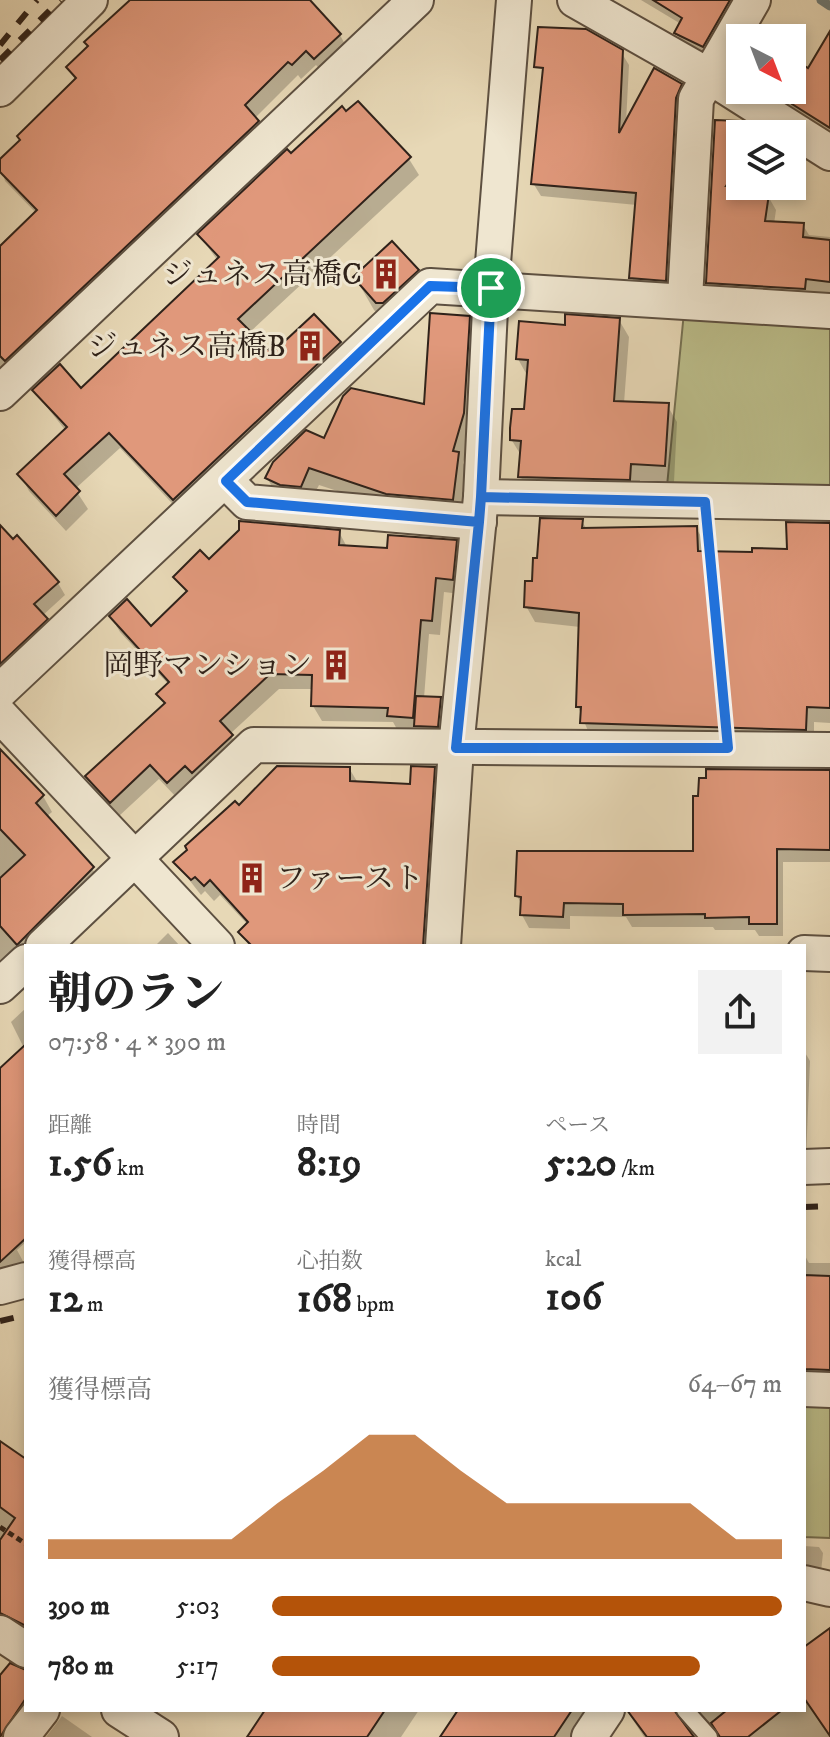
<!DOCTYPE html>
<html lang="ja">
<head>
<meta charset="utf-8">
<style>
  :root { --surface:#fff; --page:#f2f2f2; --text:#222; --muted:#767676; --accent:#b45309 }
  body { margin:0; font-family:"IM FELL DW Pica","Noto Serif JP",serif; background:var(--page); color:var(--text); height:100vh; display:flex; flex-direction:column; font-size:30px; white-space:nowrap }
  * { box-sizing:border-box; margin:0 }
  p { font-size:26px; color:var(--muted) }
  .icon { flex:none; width:44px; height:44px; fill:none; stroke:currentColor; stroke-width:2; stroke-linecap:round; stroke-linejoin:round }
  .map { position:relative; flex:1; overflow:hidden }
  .details { position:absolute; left:24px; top:944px; width:782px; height:768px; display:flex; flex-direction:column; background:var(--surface); border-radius:0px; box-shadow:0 4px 12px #0003 }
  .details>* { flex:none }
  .needle { width:52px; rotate:138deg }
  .controls { position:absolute; left:726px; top:24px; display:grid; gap:16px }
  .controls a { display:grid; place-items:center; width:80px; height:80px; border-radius:0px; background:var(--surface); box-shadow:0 4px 12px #0003; font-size:40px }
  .pin { position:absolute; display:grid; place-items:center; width:68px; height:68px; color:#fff; margin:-34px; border:4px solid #fff; border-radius:50%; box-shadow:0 2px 8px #0007 }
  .round { display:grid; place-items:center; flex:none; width:84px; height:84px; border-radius:0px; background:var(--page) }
  .headline { display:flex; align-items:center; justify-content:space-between; height:136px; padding:0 24px }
  h1 { font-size:44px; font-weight:800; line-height:60px }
  .metrics { display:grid; grid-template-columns:repeat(3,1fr); gap:12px; height:136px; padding:8px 24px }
  .metrics div { display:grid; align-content:center }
  .metrics b { font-size:40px; font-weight:800 }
  .metrics small { font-size:22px; font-weight:400 }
  .metrics p { font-size:22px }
  .chart { height:224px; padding:16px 24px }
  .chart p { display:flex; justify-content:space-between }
  .chart svg { width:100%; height:144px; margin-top:8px; fill:var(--accent); opacity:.7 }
  ul { padding:0 24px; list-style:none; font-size:26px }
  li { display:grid; grid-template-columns:128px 96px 1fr; align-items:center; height:60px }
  li i { height:20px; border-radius:10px; background:var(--accent) }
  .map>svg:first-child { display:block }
  .green { fill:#bbbd8a; stroke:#757052; stroke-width:2 }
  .shadow { fill:#0003 }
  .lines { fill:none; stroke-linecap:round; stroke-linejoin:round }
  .stream { stroke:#6e7c78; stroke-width:9 }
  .building { fill:#e0987b; stroke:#2f221a; stroke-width:2 }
  .lane-casing { stroke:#5d5041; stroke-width:20 }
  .street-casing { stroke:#5d5041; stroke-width:38 }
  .path { stroke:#2f221a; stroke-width:5; stroke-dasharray:6 4; stroke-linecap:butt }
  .lane { stroke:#efe6d0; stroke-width:16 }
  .street { stroke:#efe6d0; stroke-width:34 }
  .rail { stroke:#2f221a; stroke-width:6; stroke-dasharray:14 14; stroke-linecap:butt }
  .route-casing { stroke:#fff; stroke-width:16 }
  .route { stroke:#1a73e8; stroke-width:10 }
  .labels { text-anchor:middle; stroke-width:6; stroke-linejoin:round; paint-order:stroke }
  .poi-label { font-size:30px; fill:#2f221a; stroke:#efe6d0; text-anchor:end }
</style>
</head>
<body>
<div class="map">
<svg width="830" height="1737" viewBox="0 0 830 1737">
  <rect width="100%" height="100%" fill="#e7d8b6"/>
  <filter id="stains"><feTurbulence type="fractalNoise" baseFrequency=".0025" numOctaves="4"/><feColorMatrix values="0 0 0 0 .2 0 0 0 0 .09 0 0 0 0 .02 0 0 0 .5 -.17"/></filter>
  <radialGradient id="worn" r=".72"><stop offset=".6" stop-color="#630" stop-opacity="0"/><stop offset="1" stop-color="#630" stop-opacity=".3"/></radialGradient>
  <g class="green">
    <path d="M684 312 830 321V490L667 486Z"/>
    <path d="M804 1398 830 1400V1538L804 1537Z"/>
  </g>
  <g class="shadow">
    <path d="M131 0H307L340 35 348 50 323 73 316 65 301 79 298 75 255 118 266 137 0 388V249L36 213 5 181 0 162 76 81 68 67Z"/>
    <path d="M641 0H740L710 59 684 46 676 33 681 24Z"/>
    <path d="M830 35V136L756 90H792V61L808 71Z"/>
    <path d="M621 52 629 65 626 123 680 85 688 98 672 293 639 291 632 278 637 205 541 196 533 183Z"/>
    <path d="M717 122 742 124 754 134H740V186H758V195L768 196 776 210 774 224 803 225 809 235 830 237V294L813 292 812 303 716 297 708 283Z"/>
    <path d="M291 156 409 159 419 175 249 333 272 356 314 317 339 344 349 360 184 516 120 448 75 489 88 509 66 531 29 491 20 474 66 431 34 391H81L218 261 199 235Z"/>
    <path d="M417 271 436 303 399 338 374 310 355 277Z"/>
    <path d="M468 318 478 335 472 432 463 463 468 471 462 516 398 511 319 485 310 503 277 495 267 478 325 441 426 407Z"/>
    <path d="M619 320 629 337 624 403 667 405 677 422 674 482 640 480 639 496 530 493 520 476 522 457 511 439 526 411 528 377 518 359 566 327Z"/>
    <path d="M582 521 587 530 696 528 705 543V553L754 554 789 551 830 525V723L814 722V745L591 738 578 707 580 627 535 622 526 606 533 583Z"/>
    <path d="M0 529 58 583 65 595 42 616 53 632 0 682Z"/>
    <path d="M339 532 347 547 389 551 455 542 464 557 460 594 444 592 440 635 429 634 424 698 440 699 448 713 445 740 398 731 393 722 322 721 313 706 314 689H279L230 734 240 751 176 797 159 779 119 816 88 777 165 705 159 694 169 685 120 632 111 617 151 629 187 594 176 577 209 562Z"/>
    <path d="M0 752 43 796 52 812 46 817 92 868 101 884 0 977Z"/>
    <path d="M349 768 358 783 411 786 434 769 443 784 433 946H249L241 932 248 925 220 895 214 901 205 891 201 895 176 863 239 808Z"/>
    <path d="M830 772V862H783V936H759L755 930H715L713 927H632L626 917 570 916V929L529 928 522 915V905L517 896 695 853Z"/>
    <path d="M168 933 180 946H155Z"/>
    <path d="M26 1008V1242L17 1250 24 1263 0 1285V1071L24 1048 11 1022Z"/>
    <path d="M804 1051 810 1061 806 1158H804Z"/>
    <path d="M804 1254 809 1263H830V1375L804 1373Z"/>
    <path d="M0 1443 23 1459 26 1455V1634L0 1621Z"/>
    <path d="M804 1546 819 1547 823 1553 821 1572 804 1571Z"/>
    <path d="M830 1631V1737H719L706 1722 689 1720 686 1730 692 1737H644L629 1714 633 1710H804V1649Z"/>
    <path d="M26 1672V1710L15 1737H0V1680Z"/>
    <path d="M267 1710H419L401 1737H257Z"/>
    <path d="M461 1710H609L591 1737H443Z"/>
    <path d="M62 1716 92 1737H46Z"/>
  </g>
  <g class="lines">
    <path class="stream" d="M821 0 830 6"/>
  </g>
  <g class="building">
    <path d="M130 0H310L341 34 314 59 306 51 292 65 288 62 245 105 259 121 5 361 0 356V246L37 210 0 172V159L20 140 17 136 76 78 66 67 88 46 84 42Z"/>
    <path d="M653 0H730L703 47 674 33 682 18Z"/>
    <path d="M538 27 586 29 623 50 619 133 654 68 682 84 676 98 666 281 629 278 636 193 531 184 543 68 534 67Z"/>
    <path d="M830 31V128L792 104V58L808 68Z"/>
    <path d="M358 101 411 157 238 319 272 353 314 314 341 342 173 500 109 433 64 474 80 491 56 516 17 474 67 427 32 390 60 364 81 388 219 257 197 234 287 149 291 153 342 106 346 111Z"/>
    <path d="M715 120 740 121V164L726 186H751V193L769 194 765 221 804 223 803 237 830 240V282L806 279 805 289 706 283Z"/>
    <path d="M392 241 419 270 383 303H376L353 277Z"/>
    <path d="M430 313 470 316 464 413 453 451 459 452 453 500 386 494 309 468 301 487 280 485 265 478 273 462 306 430 324 438 343 396 351 388 424 404Z"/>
    <path d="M565 314 620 318 614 401 669 403 665 466 631 464 630 480 518 477 521 441 510 440V428L512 409H524L528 360 516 359 519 321 565 325Z"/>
    <path d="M540 518 583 519 582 528 697 526 698 551 752 552V548L787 549 786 522 830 523V708L807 707 806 730 580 723 581 707H576L579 613 524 607 525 581H532L533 558H537Z"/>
    <path d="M239 521 340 530 339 545 387 548 388 535 457 540 453 580 436 578 432 621 421 620 413 718 387 716 388 708 311 706 312 675 270 674 220 721 233 735 192 773 185 766 167 783 150 765 110 803 85 776 165 703 156 694 169 682 109 616 127 599 151 626 187 591 173 577 200 550 209 559 239 530Z"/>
    <path d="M0 525 13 539 17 535 59 582 34 604 48 619 0 664Z"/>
    <path d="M416 696 441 697 438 727 414 726Z"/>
    <path d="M0 749 44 795 36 803 94 867 17 945 0 926V878L25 855 0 829Z"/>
    <path d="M277 766 350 767V781L410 784 411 766 435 767 423 946H252L238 932 248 922 210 880 204 886 195 877 191 880 173 862 187 850 185 846 235 801 239 805Z"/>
    <path d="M706 769 830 770V850L777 849V924H749V917L705 918V914L623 915V904L564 903 563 917 520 915 521 897 515 896 517 851H693V796H698L699 778H706Z"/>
    <path d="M26 1044V1238L0 1262V1068Z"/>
    <path d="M804 1275 830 1276V1370L804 1369Z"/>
    <path d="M0 1441 26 1459V1626L0 1613V1540L15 1518 0 1507Z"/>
    <path d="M830 1628V1736L804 1698V1647Z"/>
    <path d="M10 1663 26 1670V1698L0 1737V1675Z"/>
    <path d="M265 1710H385L367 1737H247Z"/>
    <path d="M458 1710H572L554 1737H440Z"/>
    <path d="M627 1710H674L694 1737H647Z"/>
    <path d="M727 1710H782L748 1737H720L711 1723Z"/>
  </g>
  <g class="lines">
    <g class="lane-casing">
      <path id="lane" d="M685 1710 709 1737"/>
    </g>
    <g class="street-casing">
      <g id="street">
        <path d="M575 0 707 75 830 153"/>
        <path d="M0 89 90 0"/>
        <path d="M685 299 696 99 753 0"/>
        <path d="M0 393 416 0"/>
        <path d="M226 481 247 502 479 522"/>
        <path d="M481 497 830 503"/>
        <path d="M0 691 430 286 830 311"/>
        <path d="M0 715 217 946"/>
        <path d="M43 946 254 745 830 750"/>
        <path d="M443 946 456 748 481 497 491 288 514 0"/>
        <path d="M804 953 830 954"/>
        <path d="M0 986 26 962"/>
        <path d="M804 1167 830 1166"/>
        <path d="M0 1287 26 1280"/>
        <path d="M804 1389 830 1390"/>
        <path d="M804 1583 830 1589"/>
        <path d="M0 1633 26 1650"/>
        <path d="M119 1710 161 1737"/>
        <path d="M21 1737 42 1710"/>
        <path d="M589 1737 607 1710"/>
      </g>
    </g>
    <g class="path">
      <path d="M708 531 725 720"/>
      <path d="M0 1527 26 1544"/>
    </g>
    <use href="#lane" class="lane"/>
    <use href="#street" class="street"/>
    <g class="rail">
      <path d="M0 45 37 0"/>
      <path d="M0 60 60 0"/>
      <path d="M804 1207 830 1206"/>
      <path d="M0 1321 26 1315"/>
    </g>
  </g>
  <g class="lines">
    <g class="route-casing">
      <path id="route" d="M491 288 481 497 479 522 456 748H728L705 502 481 497 479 522 247 502 226 481 430 286 491 288"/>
    </g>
    <use href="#route" class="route"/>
  </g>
  <defs>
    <g id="building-bare" transform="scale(2.4)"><path d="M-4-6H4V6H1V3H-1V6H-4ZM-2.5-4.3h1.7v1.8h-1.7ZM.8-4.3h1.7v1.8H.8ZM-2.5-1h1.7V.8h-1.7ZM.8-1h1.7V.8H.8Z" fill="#8f2418" stroke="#efe6d0" stroke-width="2.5" paint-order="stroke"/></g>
  </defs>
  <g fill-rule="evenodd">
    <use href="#building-bare" x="386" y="274"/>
    <use href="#building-bare" x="310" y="346"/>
    <use href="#building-bare" x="336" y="665"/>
    <use href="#building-bare" x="252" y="878"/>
  </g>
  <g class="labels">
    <g class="poi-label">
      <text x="362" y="284">ジュネス高橋C</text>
      <text x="286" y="356">ジュネス高橋B</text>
      <text x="312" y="675">岡野マンション</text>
      <text x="276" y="888" text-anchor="start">ファースト</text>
    </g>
  </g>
  <rect width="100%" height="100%" filter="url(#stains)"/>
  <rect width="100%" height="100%" fill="url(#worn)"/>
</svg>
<div class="controls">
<a><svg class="needle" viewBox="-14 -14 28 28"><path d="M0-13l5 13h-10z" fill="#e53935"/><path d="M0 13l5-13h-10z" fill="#767676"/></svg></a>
<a><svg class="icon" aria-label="layers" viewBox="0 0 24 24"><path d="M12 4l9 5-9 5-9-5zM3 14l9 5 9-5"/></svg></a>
</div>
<div class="pin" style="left:491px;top:288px;background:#1e9e55"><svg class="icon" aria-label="arrive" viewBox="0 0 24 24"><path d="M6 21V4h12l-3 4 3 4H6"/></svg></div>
<section class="details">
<div class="headline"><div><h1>朝のラン</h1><p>07:58 · 4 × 390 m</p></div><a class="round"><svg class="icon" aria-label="share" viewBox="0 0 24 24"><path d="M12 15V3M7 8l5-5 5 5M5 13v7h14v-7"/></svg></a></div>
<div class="metrics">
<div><p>距離</p><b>1.56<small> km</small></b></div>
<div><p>時間</p><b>8:19</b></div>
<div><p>ペース</p><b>5:20<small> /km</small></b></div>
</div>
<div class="metrics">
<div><p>獲得標高</p><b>12<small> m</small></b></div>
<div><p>心拍数</p><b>168<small> bpm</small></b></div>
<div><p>kcal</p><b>106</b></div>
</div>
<div class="chart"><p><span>獲得標高</span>64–67 m</p>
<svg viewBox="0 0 160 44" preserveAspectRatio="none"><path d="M0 44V38L10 38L20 38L30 38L40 38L50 27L60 17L70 6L80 6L90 17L100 27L110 27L120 27L130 27L140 27L150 38L160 38V44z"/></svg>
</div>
<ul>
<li><b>390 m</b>5:03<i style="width:100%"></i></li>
<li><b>780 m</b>5:17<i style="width:84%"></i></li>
</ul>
</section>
</div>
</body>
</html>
